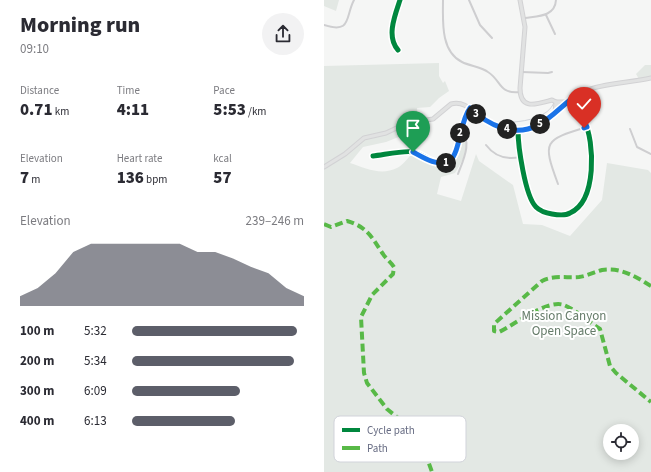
<!DOCTYPE html>
<html lang="en">
<head>
<meta charset="utf-8">
<style>
  :root { --surface:#fff; --page:#f2f2f3; --text:#2b2b33; --muted:#7c7c81; --accent:#5c5e69 }
  body { margin:0; font-family:"Source Sans 3",sans-serif; background:var(--page); color:var(--text); height:100vh; display:flex; flex-direction:column; font-size:15px; white-space:nowrap }
  * { box-sizing:border-box; margin:0 }
  p { font-size:13px; color:var(--muted) }
  .icon { flex:none; width:22px; height:22px; fill:none; stroke:currentColor; stroke-width:2; stroke-linecap:round; stroke-linejoin:round }
  .map { position:relative; flex:1; overflow:hidden }
  .side { display:flex; flex-direction:column; background:var(--surface); width:324px }
  .side>* { flex:none }
  .controls { position:absolute; left:279px; top:424px; display:grid; gap:8px }
  .controls a { display:grid; place-items:center; width:36px; height:36px; border-radius:50%; background:var(--surface); box-shadow:0 2px 10px #0003; font-size:20px }
  .pin { position:absolute; display:grid; place-items:center; width:34px; height:34px; color:#fff; margin:-41px -17px; border-radius:50% 50% 50% 0; rotate:-45deg; box-shadow:0 0 4px #0007 }
  .pin .icon { rotate:45deg }
  .km { position:absolute; width:20px; height:20px; margin:-10px; border-radius:50%; background:#222; color:#fff; font-size:11px; line-height:20px; text-align:center }
  .round { display:grid; place-items:center; flex:none; width:42px; height:42px; border-radius:21px; background:var(--page) }
  .head { display:flex; align-items:center; justify-content:space-between; height:68px; padding:0 20px }
  h1 { font-size:22px; font-weight:800; line-height:30px }
  .metrics { display:grid; grid-template-columns:repeat(3,1fr); gap:6px; height:68px; padding:4px 20px }
  .metrics div { display:grid; align-content:center }
  .metrics b { font-size:17px; font-weight:800 }
  .metrics small { font-size:11px; font-weight:400 }
  .metrics p { font-size:11px }
  .chart { height:112px; padding:8px 20px }
  .chart p { display:flex; justify-content:space-between }
  .chart svg { width:100%; height:72px; margin-top:4px; fill:var(--accent); opacity:.7 }
  ul { padding:0 20px; list-style:none; font-size:13px }
  li { display:grid; grid-template-columns:64px 48px 1fr; align-items:center; height:30px }
  li i { height:10px; border-radius:5px; background:var(--accent) }
  main { display:flex; flex:1; min-height:0 }
  .map>svg:first-child { display:block }
  .green { fill:#e3e8e4; fill-rule:evenodd }
  .lines { fill:none; stroke-linecap:round; stroke-linejoin:round }
  .stream { stroke:#d1d4da; stroke-width:1 }
  .secondary-casing { stroke:#d2d2d4; stroke-width:5 }
  .minor { stroke:#ceced0; stroke-width:2 }
  .secondary { stroke:#e1e2e2; stroke-width:3 }
  .quiet { stroke:#58b947; stroke-width:4; stroke-dasharray:8 4; stroke-linecap:butt }
  .cycleway-casing { stroke:#fff; stroke-width:8 }
  .cycleway { stroke:#00873e; stroke-width:5 }
  .route-casing { stroke:#fff; stroke-width:8 }
  .route { stroke:#1a73e8; stroke-width:5 }
  .labels { text-anchor:middle; stroke-width:4; stroke-linejoin:round; paint-order:stroke }
  .park-label { font-size:13px; fill:#657b69; stroke:#fff }
  .key { fill:#fff; stroke:#d1d3da; stroke-width:1 }
  .key-label { font-size:11px; fill:#676c83 }
</style>
</head>
<body>
<main>
<section class="side">
<div class="head"><div><h1>Morning run</h1><p>09:10</p></div><a class="round"><svg class="icon" aria-label="share" viewBox="0 0 24 24"><path d="M12 15V3M7 8l5-5 5 5M5 13v7h14v-7"/></svg></a></div>
<div class="metrics">
<div><p>Distance</p><b>0.71<small> km</small></b></div>
<div><p>Time</p><b>4:11</b></div>
<div><p>Pace</p><b>5:53<small> /km</small></b></div>
</div>
<div class="metrics">
<div><p>Elevation</p><b>7<small> m</small></b></div>
<div><p>Heart rate</p><b>136<small> bpm</small></b></div>
<div><p>kcal</p><b>57</b></div>
</div>
<div class="chart"><p><span>Elevation</span>239–246 m</p>
<svg viewBox="0 0 160 44" preserveAspectRatio="none"><path d="M0 44V38L10 33L20 24L30 11L40 6L50 6L60 6L70 6L80 6L90 6L100 11L110 11L120 15L130 20L140 24L150 33L160 38V44z"/></svg>
</div>
<ul>
<li><b>100 m</b>5:32<i style="width:96%"></i></li>
<li><b>200 m</b>5:34<i style="width:94%"></i></li>
<li><b>300 m</b>6:09<i style="width:63%"></i></li>
<li><b>400 m</b>6:13<i style="width:60%"></i></li>
</ul>
</section>
<div class="map">
<svg width="327" height="472" viewBox="0 0 327 472">
  <rect width="100%" height="100%" fill="#f5f6f5"/>
  <g class="green">
    <path d="M0 0H15L12 11 0 6Z"/>
    <path d="M115 63V76L119 83 121 81 125 91 115 98 106 107 93 108 92 130 62 142 39 147 26 163C41 168 57 176 73 168 79 165 85 157 89 152 101 159 111 163 125 162L131 154 137 128C148 145 141 157 131 173L117 177 113 194 137 201 152 154 155 161 189 185 199 224 218 225 246 236 278 200 283 163 324 170 327 173V472H0V66ZM286 431H308V453H286Z"/>
    <path d="M321 65H327V76L315 79 312 74Z"/>
  </g>
  <g class="lines">
    <path class="stream" d="M190 122C203 121 224 117 230 103"/>
    <g class="secondary-casing">
      <g id="secondary">
        <path d="M196 0 201 27 196 88C196 111 213 104 228 100L232 102 237 108"/>
        <path d="M231 113 232 102H242"/>
        <path d="M0 167 21 154 40 138 62 133 83 123 109 119 127 104C143 100 149 114 161 121 171 127 187 132 199 130 225 127 239 101 261 91 279 83 306 83 327 78"/>
      </g>
    </g>
    <g class="minor">
      <path d="M119 0C119 20 116 51 138 62 146 66 157 67 164 72 178 81 174 94 196 92"/>
      <path d="M145 0 156 25 168 38"/>
      <path d="M222 15 231 34"/>
      <path d="M201 18C213 16 231 17 232 0"/>
      <path d="M0 25C28 34 21 17 30 0"/>
      <path d="M74 50C62 37 71 15 76 0"/>
      <path d="M198 72 224 73 228 72"/>
      <path d="M306 129 313 147 327 154"/>
      <path d="M194 131C194 147 202 197 212 207 216 212 223 213 229 214 235 215 241 216 247 213 273 200 271 142 260 120 257 113 251 107 246 100"/>
      <path d="M162 145C171 157 182 160 196 157"/>
      <path d="M49 156C59 155 81 150 89 152 102 155 109 167 125 162 137 151 135 123 146 109"/>
      <path d="M134 174C140 158 148 143 137 128"/>
      <path d="M234 184C218 141 220 140 263 127"/>
    </g>
    <use href="#secondary" class="secondary"/>
    <g class="quiet">
      <path d="M0 224 7 227 23 221C44 227 48 238 59 254 62 259 67 262 70 267L69 274 48 295 37 317 40 373 43 383 63 409 79 422 85 441 103 458 108 472"/>
      <path d="M327 286C312 277 297 267 278 270 270 272 263 276 255 277 242 278 229 275 218 281L170 324V331L175 332C190 325 223 299 240 305 252 310 265 322 276 329L286 366 292 373 327 402"/>
    </g>
    <g class="cycleway-casing">
      <g id="cycleway">
        <path d="M74 50C62 37 71 15 76 0"/>
        <path d="M194 130C194 146 201 196 212 207 216 211 222 213 228 214 234 215 241 216 246 213 273 201 271 142 260 120 257 113 251 107 246 100"/>
        <path d="M49 156C59 155 81 150 89 152 102 155 109 167 125 162 137 151 135 123 146 108"/>
      </g>
    </g>
    <use href="#cycleway" class="cycleway"/>
  </g>
  <g class="lines">
    <g class="route-casing">
      <path id="route" d="M89 152C100 158 112 166 125 162 137 151 135 123 146 108 164 125 190 138 214 125 226 119 236 108 246 100L257 114 263 127 260 128"/>
    </g>
    <use href="#route" class="route"/>
  </g>
  <g class="labels">
    <g class="park-label">
      <text x="240" y="320">Mission Canyon<tspan x="240" dy="15">Open Space</tspan></text>
    </g>
  </g>
  <rect x="10" y="416" width="132" height="46" rx="6" class="key"/>
  <rect x="18" y="428" width="18" height="4" fill="#00873e"/>
  <rect x="18" y="446" width="18" height="4" fill="#58b947"/>
  <g class="key-label">
    <text x="43" y="434">Cycle path</text>
    <text x="43" y="452">Path</text>
  </g>
</svg>
<div class="controls">
<a><svg class="icon" aria-label="locate" viewBox="0 0 24 24"><circle cx="12" cy="12" r="6"/><path d="M12 2v4M12 18v4M2 12h4M18 12h4"/></svg></a>
</div>
<div class="pin" style="left:89px;top:152px;background:#1e9e55"><svg class="icon" aria-label="arrive" viewBox="0 0 24 24"><path d="M6 21V4h12l-3 4 3 4H6"/></svg></div>
<div class="pin" style="left:260px;top:128px;background:#d93025"><svg class="icon" aria-label="check" viewBox="0 0 24 24"><path d="M5 12l5 5 9-10"/></svg></div>
<b class="km" style="left:122px;top:163px">1</b>
<b class="km" style="left:136px;top:133px">2</b>
<b class="km" style="left:152px;top:114px">3</b>
<b class="km" style="left:183px;top:129px">4</b>
<b class="km" style="left:216px;top:124px">5</b>
</div>
</main>
</body>
</html>
